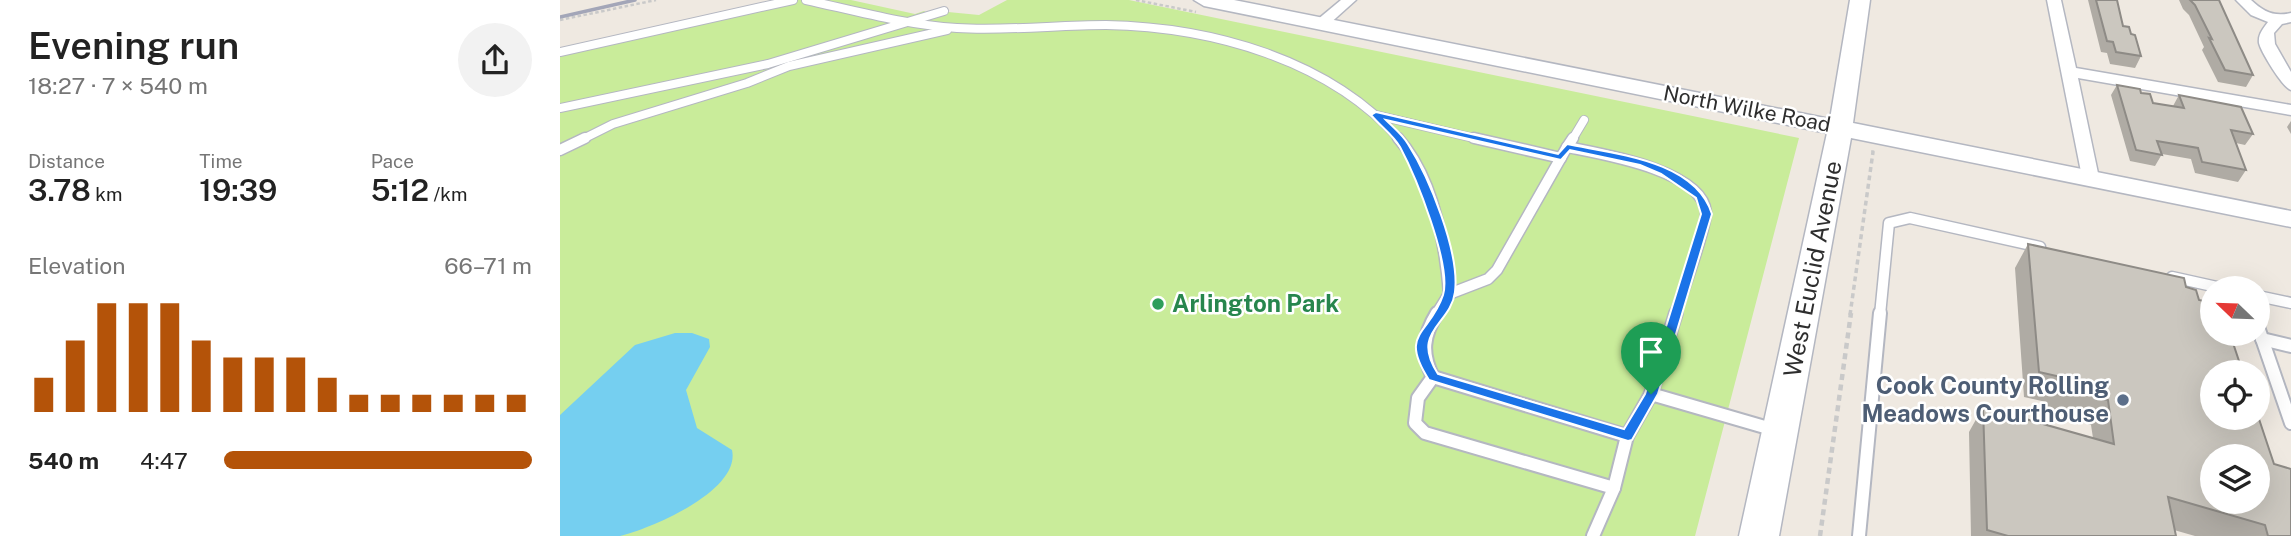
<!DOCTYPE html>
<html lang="en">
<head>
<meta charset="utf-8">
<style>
  :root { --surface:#fff; --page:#f2f2f2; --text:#222; --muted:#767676; --accent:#b45309 }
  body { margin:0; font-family:"Public Sans",sans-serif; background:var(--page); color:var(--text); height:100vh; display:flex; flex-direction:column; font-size:26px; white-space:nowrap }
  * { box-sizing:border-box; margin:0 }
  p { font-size:23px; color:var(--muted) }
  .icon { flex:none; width:38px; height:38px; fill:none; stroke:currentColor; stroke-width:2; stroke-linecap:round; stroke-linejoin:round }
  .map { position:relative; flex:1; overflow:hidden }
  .details { display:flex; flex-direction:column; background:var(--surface); width:560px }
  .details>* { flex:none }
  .needle { width:46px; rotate:293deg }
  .controls { position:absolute; left:1640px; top:276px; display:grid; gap:14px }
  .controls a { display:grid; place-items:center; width:70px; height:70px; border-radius:50%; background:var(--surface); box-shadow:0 7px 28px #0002; font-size:35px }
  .pin { position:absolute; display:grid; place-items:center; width:60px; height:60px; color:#fff; margin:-72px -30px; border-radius:50% 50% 50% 0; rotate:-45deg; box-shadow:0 0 7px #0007 }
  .pin .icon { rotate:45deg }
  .round { display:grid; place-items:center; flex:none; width:74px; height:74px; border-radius:37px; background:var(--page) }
  .head { display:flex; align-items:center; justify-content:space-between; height:119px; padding:0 28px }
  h1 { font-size:38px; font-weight:600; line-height:52px }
  .figures { display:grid; grid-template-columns:repeat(3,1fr); gap:10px; height:119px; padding:7px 28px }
  .figures div { display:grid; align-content:center }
  .figures b { font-size:30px; font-weight:600 }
  .figures small { font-size:19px; font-weight:400 }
  .figures p { font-size:19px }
  .chart { height:196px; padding:14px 28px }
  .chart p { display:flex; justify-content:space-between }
  .chart svg { width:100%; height:126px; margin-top:7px; stroke:var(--accent); stroke-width:6 }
  ul { padding:0 28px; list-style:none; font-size:23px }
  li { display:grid; grid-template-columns:112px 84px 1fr; align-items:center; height:52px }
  li i { height:18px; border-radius:9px; background:var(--accent) }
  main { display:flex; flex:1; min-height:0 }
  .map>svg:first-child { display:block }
  .pitch { fill:#c9ec9a }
  .water { fill:#75cff0 }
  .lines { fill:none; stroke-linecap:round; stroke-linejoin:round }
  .lane-far2-casing { stroke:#b4b7c1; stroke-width:10 }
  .lane-far1-casing { stroke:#b4b7c1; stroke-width:13 }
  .lane-casing { stroke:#b4b7c1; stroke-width:16 }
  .street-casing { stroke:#b4b7c1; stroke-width:3 }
  .secondary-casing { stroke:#b4b7c1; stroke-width:3 }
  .path-far2 { stroke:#c9c9c9; stroke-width:2.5; stroke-dasharray:3.5 2.5; stroke-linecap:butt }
  .path-far1 { stroke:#c9c9c9; stroke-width:3.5; stroke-dasharray:5 3.5; stroke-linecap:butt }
  .path { stroke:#c9c9c9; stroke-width:4.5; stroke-dasharray:6 4.5; stroke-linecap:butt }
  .lane-far2 { stroke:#fff; stroke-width:8 }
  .lane-far1 { stroke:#fff; stroke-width:10 }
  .lane { stroke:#fff; stroke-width:12 }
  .street { fill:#fff; fill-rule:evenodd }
  .secondary { fill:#fff; fill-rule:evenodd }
  .rail { stroke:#a3a6b8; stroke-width:3.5 }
  .wall { fill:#afaba4 }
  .building { fill:#cbc7bf; stroke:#8e8b86; stroke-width:2; fill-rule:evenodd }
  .route { fill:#1a73e8; stroke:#fff; stroke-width:2; fill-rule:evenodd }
  .leisure-dot { fill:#2e9e5b; stroke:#fff; stroke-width:2.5 }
  .service-dot { fill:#5c6f8a; stroke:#fff; stroke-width:2.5 }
  .labels { text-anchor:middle; stroke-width:5; stroke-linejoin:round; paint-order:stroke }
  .far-street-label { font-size:21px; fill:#2e2e2e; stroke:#fff }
  .street-label { font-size:24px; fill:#2e2e2e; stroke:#fff }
  .leisure-label { font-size:24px; font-weight:bold; fill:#27864d; stroke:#fff; text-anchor:start }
  .service-label { font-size:24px; font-weight:bold; fill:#4e5e75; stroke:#fff; text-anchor:end }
</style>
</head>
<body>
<main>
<section class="details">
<div class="head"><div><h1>Evening run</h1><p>18:27 · 7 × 540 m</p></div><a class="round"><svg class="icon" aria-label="share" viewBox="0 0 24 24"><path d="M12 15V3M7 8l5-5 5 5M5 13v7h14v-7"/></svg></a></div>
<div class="figures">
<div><p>Distance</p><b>3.78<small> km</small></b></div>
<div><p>Time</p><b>19:39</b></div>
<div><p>Pace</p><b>5:12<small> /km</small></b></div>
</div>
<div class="chart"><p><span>Elevation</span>66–71 m</p>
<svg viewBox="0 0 160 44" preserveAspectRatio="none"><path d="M5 44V32M15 44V19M25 44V6M35 44V6M45 44V6M55 44V19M65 44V25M75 44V25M85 44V25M95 44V32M105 44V38M115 44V38M125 44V38M135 44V38M145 44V38M155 44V38"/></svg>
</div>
<ul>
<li><b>540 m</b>4:47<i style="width:100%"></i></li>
</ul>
</section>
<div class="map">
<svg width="1731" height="536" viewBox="0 0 1731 536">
  <rect width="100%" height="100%" fill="#efe9e1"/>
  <path class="pitch" d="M217 0H291L355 14 364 11 373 16 388 12 419 15 447 0H569L1239 138 1135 536H0V49Z"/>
  <path class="water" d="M115 333H132L149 339 150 347 126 390 137 428 172 450C181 490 93 528 60 536 42 536 19 536 0 536V415L75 345Z"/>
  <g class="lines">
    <g class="lane-far2-casing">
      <g id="lane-far2">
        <path d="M246 0C296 11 346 25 397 28 447 31 497 25 546 25 651 27 769 59 840 140"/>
        <path d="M0 52 233 0"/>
        <path d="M0 108 208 64 384 11"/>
        <path d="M816 115 922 140"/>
        <path d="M21 140 53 124 187 83 229 66 387 30"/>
        <path d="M1012 140 1024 120"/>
      </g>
    </g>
    <g class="lane-far1-casing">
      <g id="lane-far1">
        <path d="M838 138C873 177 885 244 889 294L928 279 937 270 1007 147"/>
        <path d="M914 138 1001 158"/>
        <path d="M1013 138 1007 147C1041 154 1142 170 1146 212 1147 226 1121 297 1115 315"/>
        <path d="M0 150 25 138"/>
        <path d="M1612 277 1666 289"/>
        <path d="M1698 296 1731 303"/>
        <path d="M876 315 889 294"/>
        <path d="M1320 315 1329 223 1350 218 1480 247"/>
      </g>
    </g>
    <g class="lane-casing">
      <g id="lane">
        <path d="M877 313C863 336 861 353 873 377L1067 436 1091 394 1215 430"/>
        <path d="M1698 327 1731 423"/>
        <path d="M1702 339 1731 346"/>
        <path d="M873 377 858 398 855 423 865 433 1054 488"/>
        <path d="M1091 394 1116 313"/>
        <path d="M1033 536 1054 488 1067 436"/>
        <path d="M1299 536 1320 313"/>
      </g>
    </g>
    <g class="street-casing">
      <g id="street">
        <path d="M781 0H796L767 26H757V20Z"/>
        <path d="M1487 0H1501L1516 68 1731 105V115L1518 78 1539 178 1537 182H1523Z"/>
        <path d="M1676 0H1691C1704 12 1714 17 1731 13V22L1722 24 1714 33 1715 44 1731 72V90C1723 88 1701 52 1699 43 1698 34 1703 29 1708 22L1691 15Z"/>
      </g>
    </g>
    <g class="secondary-casing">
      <path id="secondary" d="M634 0H674L1270 119 1290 0H1310L1293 123 1731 211V227L1291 138 1219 536H1179L1267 133 644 6Z"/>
    </g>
    <g class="path-far2">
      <path d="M576 0 636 12"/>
      <path d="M0 20 96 0"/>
    </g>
    <path class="path-far1" d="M1290 315 1313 152H1310"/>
    <path class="path" d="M1260 536 1291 313"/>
    <use href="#lane-far2" class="lane-far2"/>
    <use href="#lane-far1" class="lane-far1"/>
    <use href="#lane" class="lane"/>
    <use href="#street" class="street"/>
    <use href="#secondary" class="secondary"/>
    <path class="rail" d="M0 17 75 0"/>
  </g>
  <g class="wall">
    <path d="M1528 0H1557L1563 26 1571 34 1581 56 1575 68 1550 64 1547 53 1541 52Z"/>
    <path d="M1619 0H1659L1693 75 1686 87 1658 82 1642 50 1644 47 1629 15 1623 9Z"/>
    <path d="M1557 85 1581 93 1593 103 1613 106 1619 95 1693 134 1685 145 1676 143 1686 170 1678 182 1635 173 1631 159 1602 154 1595 166 1570 161 1551 95Z"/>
    <path d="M1731 121V134L1727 127Z"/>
    <path d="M1468 244 1626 287 1731 536H1635L1614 530 1616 536H1411L1409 432 1423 407 1533 438 1531 425 1486 413V402L1464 397 1455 268Z"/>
  </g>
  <g class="building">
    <path d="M1536 0H1557L1563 26 1569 27 1571 34 1575 35 1581 56 1556 52 1553 42 1547 41Z"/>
    <path d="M1630 0H1659L1693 75 1665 70 1649 38 1652 39 1635 5Z"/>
    <path d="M1557 85 1580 89 1581 93 1590 94 1593 103 1624 108 1619 95 1681 107 1693 134 1671 130 1686 170 1642 162 1638 148 1597 141 1602 155 1576 150Z"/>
    <path d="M1468 244 1624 278 1626 287 1636 290 1639 300 1652 303V334H1670L1683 373H1652V418H1698V416L1714 464 1731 469V536H1708L1705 525 1608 497 1616 536H1448L1427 530 1423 407 1554 444 1548 400 1502 388 1501 377 1479 372ZM1652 457H1698V502H1652Z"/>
  </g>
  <path class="route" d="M816 112 998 154 1007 144C1055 154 1135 160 1152 214L1098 394 1072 440 1068 441 869 380C838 332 870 335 883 295 892 265 855 175 840 147 833 135 820 126 811 115ZM826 120 1001 160 1010 150 1080 165 1101 174 1136 198 1141 214 1085 394 1064 429 878 374C850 331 891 325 895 292 900 252 869 177 848 144 843 135 833 127 826 120Z"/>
  <circle class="leisure-dot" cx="598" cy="304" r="7"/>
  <circle class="service-dot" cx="1563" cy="400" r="7"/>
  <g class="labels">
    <g class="far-street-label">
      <text transform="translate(1187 109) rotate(11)" y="7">North Wilke Road</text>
    </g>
    <g class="street-label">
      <text transform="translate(1253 269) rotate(-79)" y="8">West Euclid Avenue</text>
    </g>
    <g class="leisure-label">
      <text x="612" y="312">Arlington Park</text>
    </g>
    <g class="service-label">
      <text x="1549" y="394">Cook County Rolling<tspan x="1549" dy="28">Meadows Courthouse</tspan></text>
    </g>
  </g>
</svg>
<div class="controls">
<a><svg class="needle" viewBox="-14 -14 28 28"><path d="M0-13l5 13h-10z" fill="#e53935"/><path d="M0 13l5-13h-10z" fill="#767676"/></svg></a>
<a><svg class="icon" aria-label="locate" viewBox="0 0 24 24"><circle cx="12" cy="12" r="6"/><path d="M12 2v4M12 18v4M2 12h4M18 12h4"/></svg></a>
<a><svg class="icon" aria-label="layers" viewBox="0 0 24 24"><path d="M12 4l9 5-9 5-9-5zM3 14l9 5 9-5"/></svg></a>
</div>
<div class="pin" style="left:1091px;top:394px;background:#1e9e55"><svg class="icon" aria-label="arrive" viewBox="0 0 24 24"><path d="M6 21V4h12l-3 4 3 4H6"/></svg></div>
</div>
</main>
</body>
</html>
